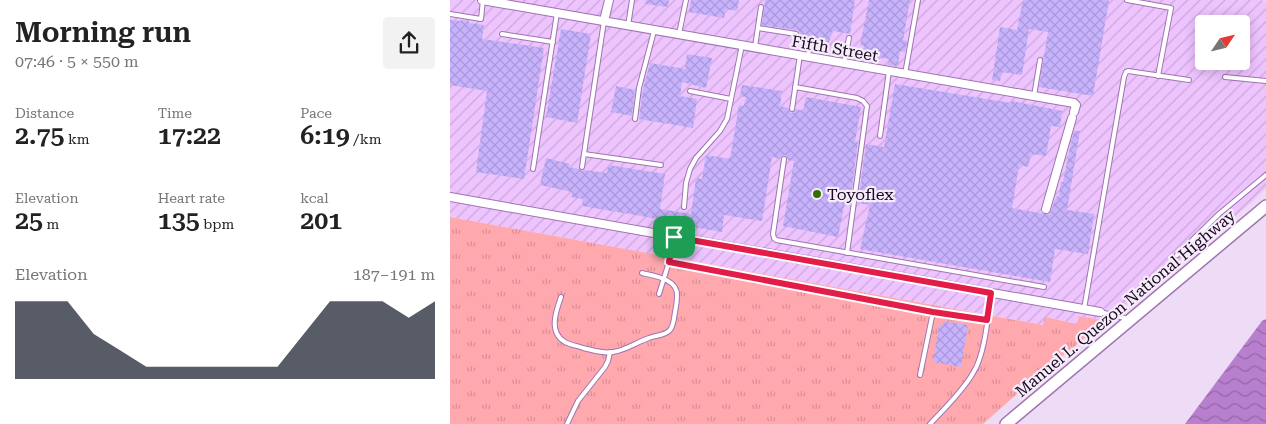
<!DOCTYPE html>
<html lang="en">
<head>
<meta charset="utf-8">
<style>
  :root { --surface:#fff; --page:#f2f2f2; --text:#222; --muted:#767676; --accent:#111827 }
  body { margin:0; font-family:"Roboto Serif",serif; background:var(--page); color:var(--text); height:100vh; display:flex; flex-direction:column; font-size:19px; white-space:nowrap }
  * { box-sizing:border-box; margin:0 }
  p { font-size:16px; color:var(--muted) }
  .icon { flex:none; width:28px; height:28px; fill:none; stroke:currentColor; stroke-width:2; stroke-linecap:round; stroke-linejoin:round }
  .map { position:relative; flex:1; overflow:hidden }
  .drawer { display:flex; flex-direction:column; background:var(--surface); width:450px }
  .drawer>* { flex:none }
  .needle { width:32px; rotate:55deg }
  .buttons { position:absolute; left:745px; top:15px; display:grid; gap:10px }
  .buttons a { display:grid; place-items:center; width:55px; height:55px; border-radius:5px; background:var(--surface); box-shadow:0 2px 12px #0003; font-size:25px }
  .pin { position:absolute; display:grid; place-items:center; width:42px; height:42px; color:#fff; margin:-21px; border-radius:10px; box-shadow:0 2px 8px #0006 }
  .round { display:grid; place-items:center; flex:none; width:52px; height:52px; border-radius:5px; background:var(--page) }
  .head { display:flex; align-items:center; justify-content:space-between; height:85px; padding:0 15px }
  h1 { font-size:28px; font-weight:600; line-height:38px }
  .figures { display:grid; grid-template-columns:repeat(3,1fr); gap:8px; height:85px; padding:5px 15px }
  .figures div { display:grid; align-content:center }
  .figures b { font-size:25px; font-weight:600 }
  .figures small { font-size:14px; font-weight:400 }
  .figures p { font-size:14px }
  .chart { height:140px; padding:10px 15px }
  .chart p { display:flex; justify-content:space-between }
  .chart svg { width:100%; height:90px; margin-top:5px; fill:var(--accent); opacity:.7 }
  main { display:flex; flex:1; min-height:0 }
  .map>svg:first-child { display:block }
  .industrial { fill:url(#industrial-furrows); fill-rule:evenodd }
  .grass { fill:url(#grass-tufts) }
  .water { fill:url(#water-waves) }
  .building { fill:url(#building-cross-hatch) }
  .lines { fill:none; stroke-linecap:round; stroke-linejoin:round }
  .lane-casing { stroke:#a073b2; stroke-width:6 }
  .street-casing { stroke:#a073b2; stroke-width:10 }
  .primary-casing { stroke:#a073b2; stroke-width:14 }
  .lane { stroke:#fff; stroke-width:4 }
  .street { stroke:#fff; stroke-width:8 }
  .primary { stroke:#fff; stroke-width:11 }
  .route-casing { stroke:#fff; stroke-width:10 }
  .route { stroke:#e11d48; stroke-width:6 }
  .poi-dot { fill:#347001; stroke:#f6ecfa; stroke-width:2 }
  .labels { text-anchor:middle; stroke-width:4.5; stroke-linejoin:round; paint-order:stroke }
  .street-label { font-size:16px; fill:#190820; stroke:#f6ecfa }
  .poi-label { font-size:16px; fill:#190820; stroke:#f6ecfa; text-anchor:start }
</style>
</head>
<body>
<main>
<section class="drawer">
<div class="head"><div><h1>Morning run</h1><p>07:46 · 5 × 550 m</p></div><a class="round"><svg class="icon" aria-label="share" viewBox="0 0 24 24"><path d="M12 15V3M7 8l5-5 5 5M5 13v7h14v-7"/></svg></a></div>
<div class="figures">
<div><p>Distance</p><b>2.75<small> km</small></b></div>
<div><p>Time</p><b>17:22</b></div>
<div><p>Pace</p><b>6:19<small> /km</small></b></div>
</div>
<div class="figures">
<div><p>Elevation</p><b>25<small> m</small></b></div>
<div><p>Heart rate</p><b>135<small> bpm</small></b></div>
<div><p>kcal</p><b>201</b></div>
</div>
<div class="chart"><p><span>Elevation</span>187–191 m</p>
<svg viewBox="0 0 160 44" preserveAspectRatio="none"><path d="M0 44V6L10 6L20 6L30 22L40 30L50 38L60 38L70 38L80 38L90 38L100 38L110 22L120 6L130 6L140 6L150 14L160 6V44z"/></svg>
</div>
</section>
<div class="map">
<svg width="816" height="424" viewBox="0 0 816 424">
  <defs>
    <pattern id="industrial-furrows" width="10" height="10" patternUnits="userSpaceOnUse" patternTransform="scale(1.25)"><rect width="10" height="10" fill="#eec4ff"/><path d="M-1 1l2-2M0 10L10 0M9 11l2-2" fill="none" stroke="#cca7da"/></pattern>
    <pattern id="grass-tufts" width="24" height="20" patternUnits="userSpaceOnUse" patternTransform="scale(1.25)"><rect width="24" height="20" fill="#ffa8ad"/><path d="M3 7l-1-3M5 7V3M7 7l1-3M15 17l-1-3M17 17v-4M19 17l1-3" fill="none" stroke="#da8f95"/></pattern>
    <pattern id="water-waves" width="16" height="10" patternUnits="userSpaceOnUse" patternTransform="scale(1.25)"><rect width="16" height="10" fill="#b87fce"/><path d="M0 5q4-4 8 0t8 0" fill="none" stroke="#9566a7"/></pattern>
    <pattern id="building-cross-hatch" width="8" height="8" patternUnits="userSpaceOnUse" patternTransform="scale(1.25)"><rect width="8" height="8" fill="#c7b3fd"/><path d="M0 0l8 8M0 8l8-8" fill="none" stroke="#aa98d9"/></pattern>
  </defs>
  <rect width="100%" height="100%" fill="#eedbf6"/>
  <path class="industrial" d="M0 0H810L816 1V188L801 203 656 321 629 316 627 324 595 317 594 325 0 217ZM754 24H791V61H754Z"/>
  <path class="grass" d="M0 217 593 325 595 317 627 324 629 316 656 321 578 384 533 424H0Z"/>
  <path class="water" d="M816 319V424H735L812 321Z"/>
  <g class="building">
    <path d="M196 0H219L218 7 195 4Z"/>
    <path d="M241 0H289L287 11 276 9 274 18 239 12Z"/>
    <path d="M315 0H405L400 34 383 31 378 44 364 42 363 39 360 38 356 41 347 40 350 34 349 31 347 30 312 25Z"/>
    <path d="M419 0H460L453 40 457 41 455 52 450 51 448 66 438 65 439 59 413 55 414 46 410 45Z"/>
    <path d="M573 0H659L643 96 589 87 598 32 579 29 572 75 552 72 550 81 542 80 550 27 567 30Z"/>
    <path d="M0 20 10 21 11 20 19 21V23L34 25 32 39 94 48 74 179 26 172 37 91 0 85Z"/>
    <path d="M111 29 141 34 127 123 96 117Z"/>
    <path d="M237 54 262 58 256 88 232 82 230 96 247 99 243 128 189 119 193 89 200 63 235 69Z"/>
    <path d="M445 84 561 103 562 101 612 111 610 127 601 126 596 156 581 154 578 167 569 165 562 208 600 215 605 199H606L607 196H609L611 182H613L620 147 624 131H630L617 210 644 214 638 254 605 249 600 282 410 249 420 205 408 203 416 144 434 147Z"/>
    <path d="M292 85 332 91 330 106 338 108 339 111 341 113 344 112 346 109 353 111 356 97 411 107 405 142H408L400 202 395 201 388 237 333 226 344 161 338 160 337 157 335 155 332 156 330 159 322 157 312 221 274 215 272 232 214 222V220L132 206 133 199 121 197 122 192 90 185 96 158 120 164 119 167 129 169 132 171 134 170 157 173 158 165 215 174 210 209 241 214 246 178 252 179 256 155 280 159 289 105 294 106 296 97 290 96Z"/>
    <path d="M166 86 185 90 182 116 161 112Z"/>
    <path d="M494 321 518 325 511 367 483 362 489 324 493 325Z"/>
  </g>
  <g class="lines">
    <g class="lane-casing">
      <g id="lane">
        <path d="M677 0 721 8 708 76"/>
        <path d="M0 14 31 19 33 0"/>
        <path d="M178 26 182 0"/>
        <path d="M308 28 346 34"/>
        <path d="M52 34 103 42"/>
        <path d="M229 34 236 0"/>
        <path d="M305 47 311 7"/>
        <path d="M358 57 360 42"/>
        <path d="M394 63 399 38"/>
        <path d="M455 74 468 0"/>
        <path d="M775 77 816 81"/>
        <path d="M345 87 407 98 413 101 417 106 397 253"/>
        <path d="M240 91 281 99"/>
        <path d="M584 96 590 60"/>
        <path d="M342 109 350 55"/>
        <path d="M185 119 189 88 204 31"/>
        <path d="M430 136 439 71"/>
        <path d="M134 154 211 165"/>
        <path d="M334 159 323 234 324 238 326 240 594 287"/>
        <path d="M132 167 154 21"/>
        <path d="M83 169 107 13"/>
        <path d="M234 207 236 183 240 169 246 158 270 131 277 119 292 45"/>
        <path d="M727 255 769 214 816 175"/>
        <path d="M219 262 483 312 537 320"/>
        <path d="M209 294 219 262 224 237"/>
        <path d="M111 297C106 311 98 332 115 342 120 345 128 346 133 348 143 350 153 354 163 352 176 350 187 342 199 338 206 335 215 336 220 330 224 325 224 317 225 312 226 307 227 301 227 296 228 279 205 276 192 273"/>
        <path d="M634 309 674 77 676 72 678 71 739 80"/>
        <path d="M650 312 679 319"/>
        <path d="M470 375 483 312"/>
        <path d="M117 424 128 401 155 367 158 361 160 352"/>
        <path d="M480 424C494 409 513 391 523 373 535 355 538 316 541 293"/>
      </g>
    </g>
    <g class="street-casing">
      <g id="street">
        <path d="M32 0 624 103 626 105 624 112"/>
        <path d="M154 21 159 0"/>
        <path d="M0 197 650 312"/>
        <path d="M596 209 622 118"/>
      </g>
    </g>
    <g class="primary-casing">
      <path id="primary" d="M556 424 816 206"/>
    </g>
    <use href="#lane" class="lane"/>
    <use href="#street" class="street"/>
    <use href="#primary" class="primary"/>
  </g>
  <g class="lines">
    <g class="route-casing">
      <path id="route" d="M224 237 541 293 537 320 483 312 219 262Z"/>
    </g>
    <use href="#route" class="route"/>
  </g>
  <circle class="poi-dot" cx="367" cy="194" r="5"/>
  <g class="labels">
    <g class="street-label">
      <text transform="translate(385 48) rotate(10)" y="6">Fifth Street</text>
      <text transform="translate(675 303) rotate(-40)" y="6">Manuel L. Quezon National Highway</text>
    </g>
    <g class="poi-label">
      <text x="377" y="200">Toyoflex</text>
    </g>
  </g>
</svg>
<div class="buttons">
<a><svg class="needle" viewBox="-14 -14 28 28"><path d="M0-13l5 13h-10z" fill="#e53935"/><path d="M0 13l5-13h-10z" fill="#767676"/></svg></a>
</div>
<div class="pin" style="left:224px;top:237px;background:#1e9e55"><svg class="icon" aria-label="arrive" viewBox="0 0 24 24"><path d="M6 21V4h12l-3 4 3 4H6"/></svg></div>
</div>
</main>
</body>
</html>
